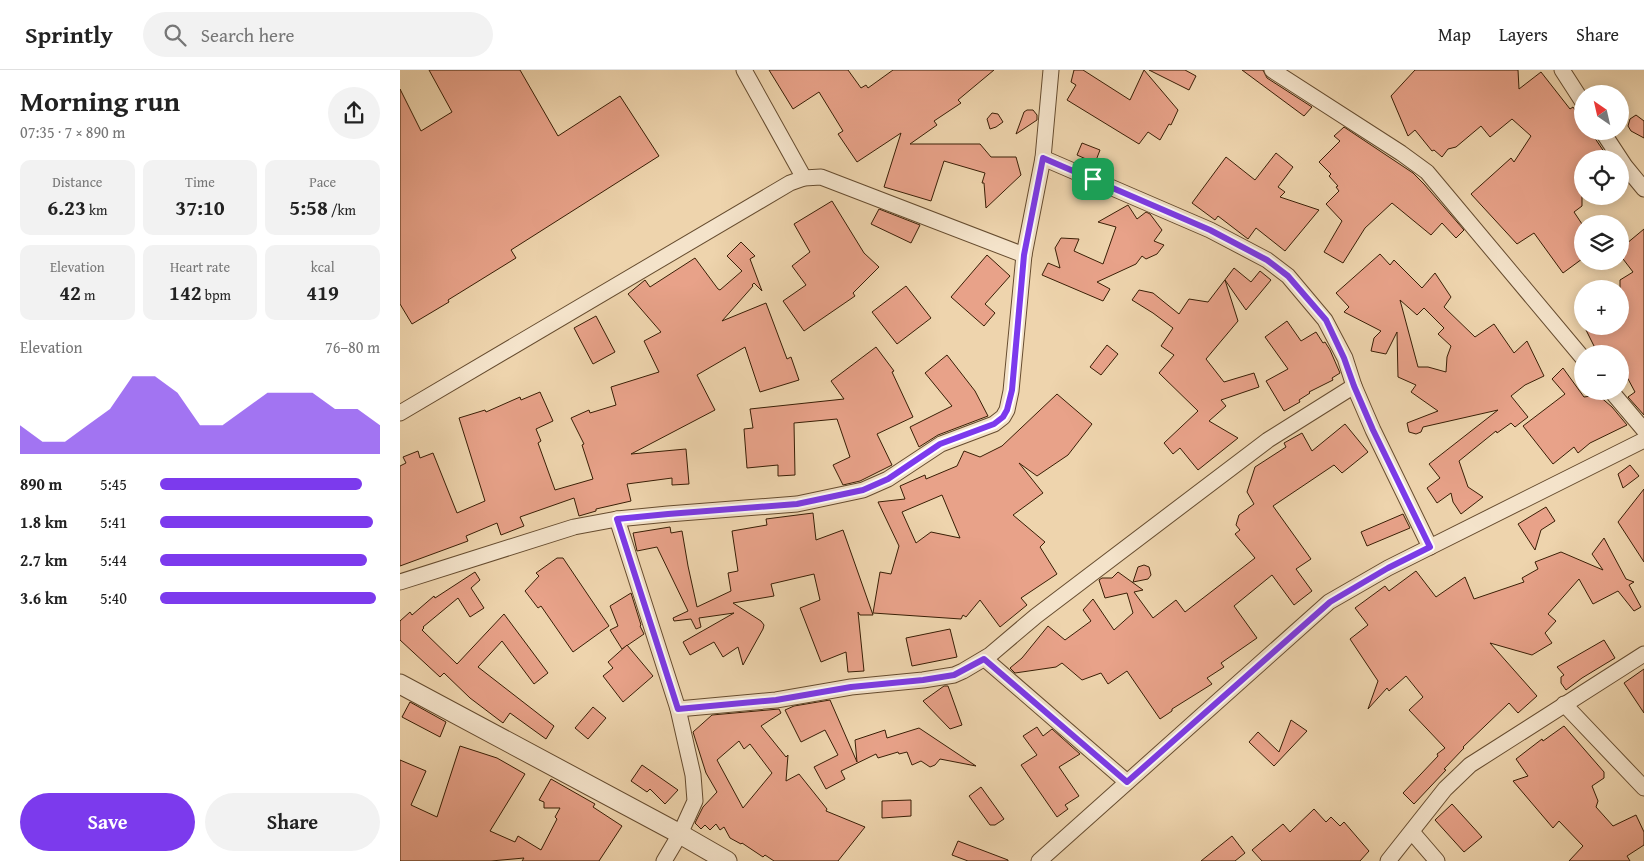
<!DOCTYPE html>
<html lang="en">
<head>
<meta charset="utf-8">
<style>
  :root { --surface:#fff; --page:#f2f2f2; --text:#222; --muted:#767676; --line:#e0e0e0; --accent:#7c3aed }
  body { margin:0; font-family:"Gentium Book Plus",serif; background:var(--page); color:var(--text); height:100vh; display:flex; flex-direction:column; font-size:19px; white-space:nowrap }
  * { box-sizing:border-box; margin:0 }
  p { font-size:16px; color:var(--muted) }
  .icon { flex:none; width:28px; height:28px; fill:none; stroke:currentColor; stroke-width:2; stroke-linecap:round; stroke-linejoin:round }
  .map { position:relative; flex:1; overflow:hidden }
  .sheet { display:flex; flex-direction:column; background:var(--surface); width:400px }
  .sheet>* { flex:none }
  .needle { width:32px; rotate:326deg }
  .buttons { position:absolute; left:1174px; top:15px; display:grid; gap:10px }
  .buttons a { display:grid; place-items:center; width:55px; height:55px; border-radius:50%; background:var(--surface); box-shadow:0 2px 12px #0003; font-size:25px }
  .pin { position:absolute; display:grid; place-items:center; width:42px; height:42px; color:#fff; margin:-21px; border-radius:10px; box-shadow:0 2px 8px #0006 }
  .round { display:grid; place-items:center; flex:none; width:52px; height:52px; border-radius:26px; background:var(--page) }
  .overview { display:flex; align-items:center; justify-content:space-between; height:85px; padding:0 20px }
  h1 { font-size:28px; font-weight:700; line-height:38px }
  .figures { display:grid; grid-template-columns:repeat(3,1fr); gap:8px; height:85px; padding:5px 20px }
  .figures div { display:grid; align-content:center; border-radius:10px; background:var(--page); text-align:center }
  .figures b { font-size:21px; font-weight:700 }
  .figures small { font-size:14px; font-weight:400 }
  .figures p { font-size:14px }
  .chart { height:140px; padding:10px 20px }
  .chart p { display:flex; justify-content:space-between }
  .chart svg { width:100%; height:90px; margin-top:5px; fill:var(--accent); opacity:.7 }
  .cta { display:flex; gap:10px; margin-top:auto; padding:10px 20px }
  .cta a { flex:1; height:58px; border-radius:30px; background:var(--accent); color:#fff; font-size:20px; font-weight:700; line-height:58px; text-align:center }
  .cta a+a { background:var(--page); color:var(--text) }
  ul { padding:0 20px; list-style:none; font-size:16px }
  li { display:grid; grid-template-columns:80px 60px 1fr; align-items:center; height:38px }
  li i { height:12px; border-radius:6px; background:var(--accent) }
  header { display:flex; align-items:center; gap:30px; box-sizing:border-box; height:70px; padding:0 25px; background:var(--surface); border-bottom:1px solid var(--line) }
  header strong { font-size:24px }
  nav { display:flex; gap:28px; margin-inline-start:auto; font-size:18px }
  .search { width:350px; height:45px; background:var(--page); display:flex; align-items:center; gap:12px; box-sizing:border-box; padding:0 18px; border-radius:28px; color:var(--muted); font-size:19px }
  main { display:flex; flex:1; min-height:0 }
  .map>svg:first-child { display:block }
  .building { fill:#e8a289; stroke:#391e05; fill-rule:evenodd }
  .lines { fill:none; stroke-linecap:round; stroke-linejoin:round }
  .minor-casing { stroke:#664c2f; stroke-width:17 }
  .tertiary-casing { stroke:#664c2f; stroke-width:21 }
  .minor { stroke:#f4e3ca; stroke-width:15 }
  .tertiary { stroke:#f4e3ca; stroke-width:19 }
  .route-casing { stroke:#fff; stroke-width:10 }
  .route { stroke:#7c3aed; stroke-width:6 }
</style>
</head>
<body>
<header>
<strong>Sprintly</strong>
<div class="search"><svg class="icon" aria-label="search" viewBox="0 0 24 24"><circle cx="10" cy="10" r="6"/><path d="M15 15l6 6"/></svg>Search here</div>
<nav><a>Map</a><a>Layers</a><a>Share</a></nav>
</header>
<main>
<section class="sheet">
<div class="overview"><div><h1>Morning run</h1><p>07:35 · 7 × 890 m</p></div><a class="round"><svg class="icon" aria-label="share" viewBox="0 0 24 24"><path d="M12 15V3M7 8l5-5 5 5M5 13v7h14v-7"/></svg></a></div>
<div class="figures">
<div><p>Distance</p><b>6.23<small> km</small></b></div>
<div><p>Time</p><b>37:10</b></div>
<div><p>Pace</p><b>5:58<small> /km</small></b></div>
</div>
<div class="figures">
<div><p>Elevation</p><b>42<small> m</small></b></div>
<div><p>Heart rate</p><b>142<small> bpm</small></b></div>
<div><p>kcal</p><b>419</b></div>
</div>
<div class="chart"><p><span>Elevation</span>76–80 m</p>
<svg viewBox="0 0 160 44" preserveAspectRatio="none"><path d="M0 44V30L10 38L20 38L30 30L40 22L50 6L60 6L70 14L80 30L90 30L100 22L110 14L120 14L130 14L140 22L150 22L160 30V44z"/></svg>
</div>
<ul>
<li><b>890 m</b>5:45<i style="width:92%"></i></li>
<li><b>1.8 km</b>5:41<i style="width:97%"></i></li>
<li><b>2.7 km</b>5:44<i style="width:94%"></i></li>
<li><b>3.6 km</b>5:40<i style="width:98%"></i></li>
</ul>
<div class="cta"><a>Save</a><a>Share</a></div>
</section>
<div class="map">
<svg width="1244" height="791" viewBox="0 0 1244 791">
  <rect width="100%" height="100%" fill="#eed4ad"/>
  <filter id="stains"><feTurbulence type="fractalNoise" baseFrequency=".004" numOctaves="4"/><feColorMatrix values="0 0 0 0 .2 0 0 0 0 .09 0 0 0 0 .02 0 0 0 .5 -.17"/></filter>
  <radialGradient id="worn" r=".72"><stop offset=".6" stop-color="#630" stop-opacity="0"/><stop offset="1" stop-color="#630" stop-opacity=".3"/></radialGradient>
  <g class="building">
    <path d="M29 0H120L158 66 220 26 259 86 111 180 116 188 48 230 49 232 12 254 0 234V19L21 61 52 42Z"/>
    <path d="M369 0H448L461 18 466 15 468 18 493 0H594L558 30 561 33 534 51 537 55 510 74H580L591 87H616L621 105 586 138 584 113H582L585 103 544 91 531 131 484 117 501 63 457 92 438 64 443 61 419 22 393 39Z"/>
    <path d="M674 0H683L730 30 744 0 778 40 771 55 769 54 760 70 748 62 739 74 667 30 676 15 671 12Z"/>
    <path d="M749 0H785L796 6 789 20Z"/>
    <path d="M842 0H863L867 8 912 37 904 46Z"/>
    <path d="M1015 0H1118L1119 19 1141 2 1170 39 1173 37 1182 50V61H1190L1209 89H1182V136L1174 142 1182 154V189L1163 203 1134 163 1117 174 1071 124 1111 88 1114 92 1131 66 1112 49 1090 67 1081 56 1056 77 1048 79 1042 87 1034 80 1032 81 1015 60 1008 66 991 26Z"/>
    <path d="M627 40H633L637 45V50L616 64 624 42Z"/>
    <path d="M592 43 598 44 603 52 596 57 590 59 587 49Z"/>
    <path d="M1236 45 1244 51V68L1231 61 1228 56 1230 49Z"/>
    <path d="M944 57 1013 103 1024 114 1064 160 1056 168 1042 153 1031 165 992 133 965 158 943 193 924 182 942 151 926 134 939 121 936 117 938 116 929 106 931 104 919 92 940 71 934 66Z"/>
    <path d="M682 73 700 80 695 93 677 85Z"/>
    <path d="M876 83 893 97 878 117 885 122 880 127 919 140 885 181 856 158 848 169 818 146 815 150 792 133 826 87 855 110Z"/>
    <path d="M432 131 464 183 479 197 453 223 455 226 404 261 383 231 406 215 392 196 410 182 394 154Z"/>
    <path d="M728 135 737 149 746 142 750 144 762 160 754 171 764 175 757 184 746 189 742 186 736 194 697 212 710 219 703 231 642 205 648 193 660 198 655 178 661 168 679 169 674 181 703 194 716 157 698 152Z"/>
    <path d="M479 139 520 155 511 173 471 154Z"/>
    <path d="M1244 159V345L1228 327 1235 322 1220 294V284H1198L1184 256H1220V210L1233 202 1220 185V179Z"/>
    <path d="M341 172 355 186 350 189 362 221 354 213 352 215 353 216 322 251 366 233 387 289 391 287 399 310 360 322 345 277 297 305 315 340 231 384 286 379 289 414 272 415V408L227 414 231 431 196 439V441L179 446 174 428 120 447 124 456 101 465 97 453 66 466 68 471 0 496V396L6 393 3 387 18 381 20 388 33 383 57 443 85 431 59 348 85 340 86 342 120 327 121 330 140 322 153 351 136 359 141 371 138 373 155 420 193 409 182 375 184 374 171 348 189 340 190 343 216 335 211 317 259 302 244 271 261 262 228 224 245 210 250 217 295 188 318 219 320 220 342 201 327 186Z"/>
    <path d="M980 184 990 195 994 190 1022 218 1035 203 1051 227 1044 237 1075 267 1094 254 1114 283 1127 271 1144 306 1125 315 1111 326 1128 347 1115 357 1111 353 1097 363 1096 361 1059 391 1068 417 1083 427 1061 444 1053 432 1051 423 1037 433 1027 418 1040 408 1029 394 1098 340 1023 357 1021 362 1016 364 1009 362 1007 353 1038 341 1011 322 1016 315 998 307 997 262 986 284 971 281 974 268 981 261 944 242 949 237 936 223ZM1000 230 1017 245 1024 238 1044 258 1038 264 1051 276 1047 287 1046 302 1028 297H1018Z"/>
    <path d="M587 185 610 206 585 234 595 243 584 256 551 227Z"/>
    <path d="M834 198 851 212 860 201 871 210 846 240 825 210 838 251 806 289 824 312 854 303 859 317 821 330 826 336 809 351 838 368 798 400 780 378 773 384 764 373 798 341 759 303 774 285 761 276 773 258 753 243 732 230 739 220 753 223 779 244 789 229 808 232Z"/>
    <path d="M506 216 531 248 497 274 472 242Z"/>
    <path d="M196 246 215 282 193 294 174 258Z"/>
    <path d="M887 251 901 271 916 262 923 273 925 272 930 280 940 303 932 308 933 310 909 322 910 323 899 330 900 332 884 341 866 311 888 299 865 267Z"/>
    <path d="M707 275 718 284 701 305 690 297Z"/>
    <path d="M476 277 494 301 492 302 513 347 477 364 492 395 460 411 443 415 433 395 450 387 437 349 394 353 395 405 378 406V395L347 398 344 359 353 358 350 339 444 329 431 311Z"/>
    <path d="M547 285 575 321 588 346 538 365 519 377 510 357 552 336 525 303Z"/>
    <path d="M1163 298 1184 327 1198 325 1212 337 1227 355 1190 373 1178 383 1174 377 1153 394 1123 356 1165 324 1152 309Z"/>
    <path d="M657 324 692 354 668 385 637 406 619 393 643 423 613 445 645 472 640 477 657 504 621 528 627 535 600 557 580 530 566 547 563 545 561 549 473 543 480 502 491 504 499 476 478 432 505 429 500 416 525 405 526 409 557 396 564 381 580 387 602 376ZM542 425 560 468 531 462 516 473 502 442Z"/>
    <path d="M945 354 968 382 942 403 934 395 873 436 911 489 896 499 912 521 894 535 872 505 834 536 857 568 821 593 824 597 807 608 812 614 772 639V641L760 649 727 601 708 614 701 603 682 610 662 593 656 597 615 603 610 598 622 588 648 556 665 570 691 551 683 540 693 529 714 560 733 543 727 523 705 528 699 510 702 508H712L718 502 743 520 734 522 753 548 776 530 785 542 855 488 835 464 840 460 836 455 839 445 854 434 847 422 855 397 886 377 884 373 902 363 912 381Z"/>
    <path d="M1230 395 1239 406 1223 418 1218 404Z"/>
    <path d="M1244 419V492L1218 452Z"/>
    <path d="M1146 437 1155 451 1141 460 1135 480 1118 454Z"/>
    <path d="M413 443 416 470 443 460 473 545H460L458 542 464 601 448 602 446 582 421 592 400 538 420 530 414 504 371 514 374 526 333 533 361 551 364 555 363 559 343 595 338 577 323 587 314 572 290 585 283 572 334 543 299 548 301 557 296 559 291 549 274 551 273 548 288 541 257 477 237 481 233 463 270 457 271 463 282 461 288 496 297 537 331 521 328 503 338 501 332 461 367 455 366 449Z"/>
    <path d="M1003 444 1010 458 967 476 961 462Z"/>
    <path d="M1204 468 1226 509 1234 512 1229 515 1241 537 1234 541 1218 521 1193 534 1179 509 1148 544 1156 551 1145 563 1152 573 1132 585 1090 573 1137 626 1118 643 1109 633 1063 677 1064 678 1044 699 1046 700 1014 734 1003 723 1038 686 1037 684 1045 678 1009 640 1023 627 1006 606 989 621 987 618 968 639 978 611 950 569 968 555 955 538 985 516 989 521 1016 501 1036 527 1065 507 1074 529 1124 512 1122 508 1138 499 1135 492 1161 482 1203 500 1192 484Z"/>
    <path d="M157 488H163L209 556 173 582 141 536 138 538 125 521 139 506 136 503Z"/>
    <path d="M744 495 749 497 751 505 748 509 733 512 738 497Z"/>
    <path d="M75 502 80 510 71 518 84 538 70 547 58 528 23 557 24 558 22 560 57 594 104 544 148 603 134 614 102 571 78 597 154 656 146 669 110 643 103 653 70 628 44 603 40 607 0 570V551L10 542 12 545 34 526 35 528Z"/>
    <path d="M231 523 241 555 240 556 244 564 222 579 210 560 218 556 210 536Z"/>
    <path d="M550 559 557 587 512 596 506 568Z"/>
    <path d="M1204 570 1215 588 1182 608 1166 620 1161 613V607L1164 605 1157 597Z"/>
    <path d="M227 575 253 606 223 632 203 606 213 598 208 592Z"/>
    <path d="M1244 599V643L1224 613Z"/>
    <path d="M544 616H548L562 655 550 659 523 631Z"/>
    <path d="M430 630 457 692 455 670 485 660 487 668 519 658 576 696 540 689 535 695 530 697 521 691 512 695 507 682 499 684 498 682 478 688 476 684 441 701 445 709 426 719 414 697 438 685 425 660 401 672 385 640 394 636Z"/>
    <path d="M10 632 46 652 40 667 2 647Z"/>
    <path d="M193 637 206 648 188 669 175 658Z"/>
    <path d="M379 639 381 643 361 656 386 687 388 685 386 711 399 704 427 739 426 741 465 757 438 791H374L365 785 363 787 342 773 341 774 330 768 324 757 320 760 316 754 310 760 305 755 301 759 295 753 303 737 317 722 306 703 293 662 312 645ZM339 671 344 679 350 674 372 703 343 738 317 690Z"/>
    <path d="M891 650 907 661 874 696 849 672 858 662 879 682Z"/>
    <path d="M1164 656 1204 702V708L1192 716 1198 731 1196 737 1213 756 1236 745 1244 762V775L1227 786 1230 791H1169L1183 776 1159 751 1153 758 1113 711 1128 706 1116 689 1142 669 1143 671Z"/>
    <path d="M637 657 643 666 652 659 680 684 659 697 679 726 665 735 668 739 657 747 621 695 637 685 623 666Z"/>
    <path d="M60 676 97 688 125 704 90 761 115 772 118 766 141 780 157 749 155 747 160 738H144V732L139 730 151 709 195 734 193 737 222 756 199 791H122L124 788 91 791H0V690L26 701 11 735 37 747Z"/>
    <path d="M242 695 278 720 265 734 250 719 247 722 231 711Z"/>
    <path d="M581 717 604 749 595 755H590L569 726Z"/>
    <path d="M511 730V746L482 748V731Z"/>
    <path d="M1052 734 1082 767 1064 782 1035 750Z"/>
    <path d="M914 739 926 752 931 747 940 756 944 752 969 781 960 791H862L852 780 883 754 890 762Z"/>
    <path d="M832 766 845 783 835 791H801Z"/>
    <path d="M558 771 608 790V791H568L552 785Z"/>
  </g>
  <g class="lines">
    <g class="minor-casing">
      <g id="minor">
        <path d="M344 0 404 108"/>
        <path d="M872 0 1001 83 1027 102 1182 287"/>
        <path d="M1162 0 1182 31"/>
        <path d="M1202 61 1225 96 1244 119"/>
        <path d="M643 88 810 160 867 190 888 206 925 250 945 288 954 316 973 360 1030 477"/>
        <path d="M1211 321 1244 360"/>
        <path d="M0 343 390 113 404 108 421 107 624 185"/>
        <path d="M217 449 278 639 293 705 295 731 280 764 264 791"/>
        <path d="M0 512 174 457 217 449 268 444 397 434 463 420 488 409 541 374 594 354 603 347 607 340 611 321 624 185 643 88 651 0"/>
        <path d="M585 589 727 712"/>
        <path d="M1164 634 1244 718"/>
        <path d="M278 639 376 630 451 617 523 610 554 605 563 601 590 585 636 546 868 370 954 316"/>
        <path d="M1012 762 1037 791"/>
        <path d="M639 791 929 532 988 498 1244 370"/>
        <path d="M988 791 1045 719 1070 695 1244 584"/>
      </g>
    </g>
    <g class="tertiary-casing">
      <path id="tertiary" d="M0 614 280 764 327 791"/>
    </g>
    <use href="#minor" class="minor"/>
    <use href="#tertiary" class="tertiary"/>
  </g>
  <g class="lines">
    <g class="route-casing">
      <path id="route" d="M643 88 810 160 867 190 888 206 926 250 944 288 954 316 973 360 1030 477 988 498 930 532 727 712 584 589 554 605 523 610 451 617 376 630 278 639 217 449 268 444 397 434 463 420 488 409 540 374 594 354 603 347 607 340 612 320 624 185Z"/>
    </g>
    <use href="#route" class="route"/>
  </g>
  <rect width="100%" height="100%" filter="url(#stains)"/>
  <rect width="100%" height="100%" fill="url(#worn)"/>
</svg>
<div class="buttons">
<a><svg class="needle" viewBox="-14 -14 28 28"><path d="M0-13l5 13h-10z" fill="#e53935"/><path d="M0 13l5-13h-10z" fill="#767676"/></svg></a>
<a><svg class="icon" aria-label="locate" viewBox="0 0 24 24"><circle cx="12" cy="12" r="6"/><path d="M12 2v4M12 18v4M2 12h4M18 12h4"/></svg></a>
<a><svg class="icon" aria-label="layers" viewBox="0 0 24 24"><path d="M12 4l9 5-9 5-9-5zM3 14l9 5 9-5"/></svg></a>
<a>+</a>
<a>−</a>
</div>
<div class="pin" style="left:693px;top:109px;background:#1e9e55"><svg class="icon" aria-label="arrive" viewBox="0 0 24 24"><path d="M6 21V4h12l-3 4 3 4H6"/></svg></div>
</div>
</main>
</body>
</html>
